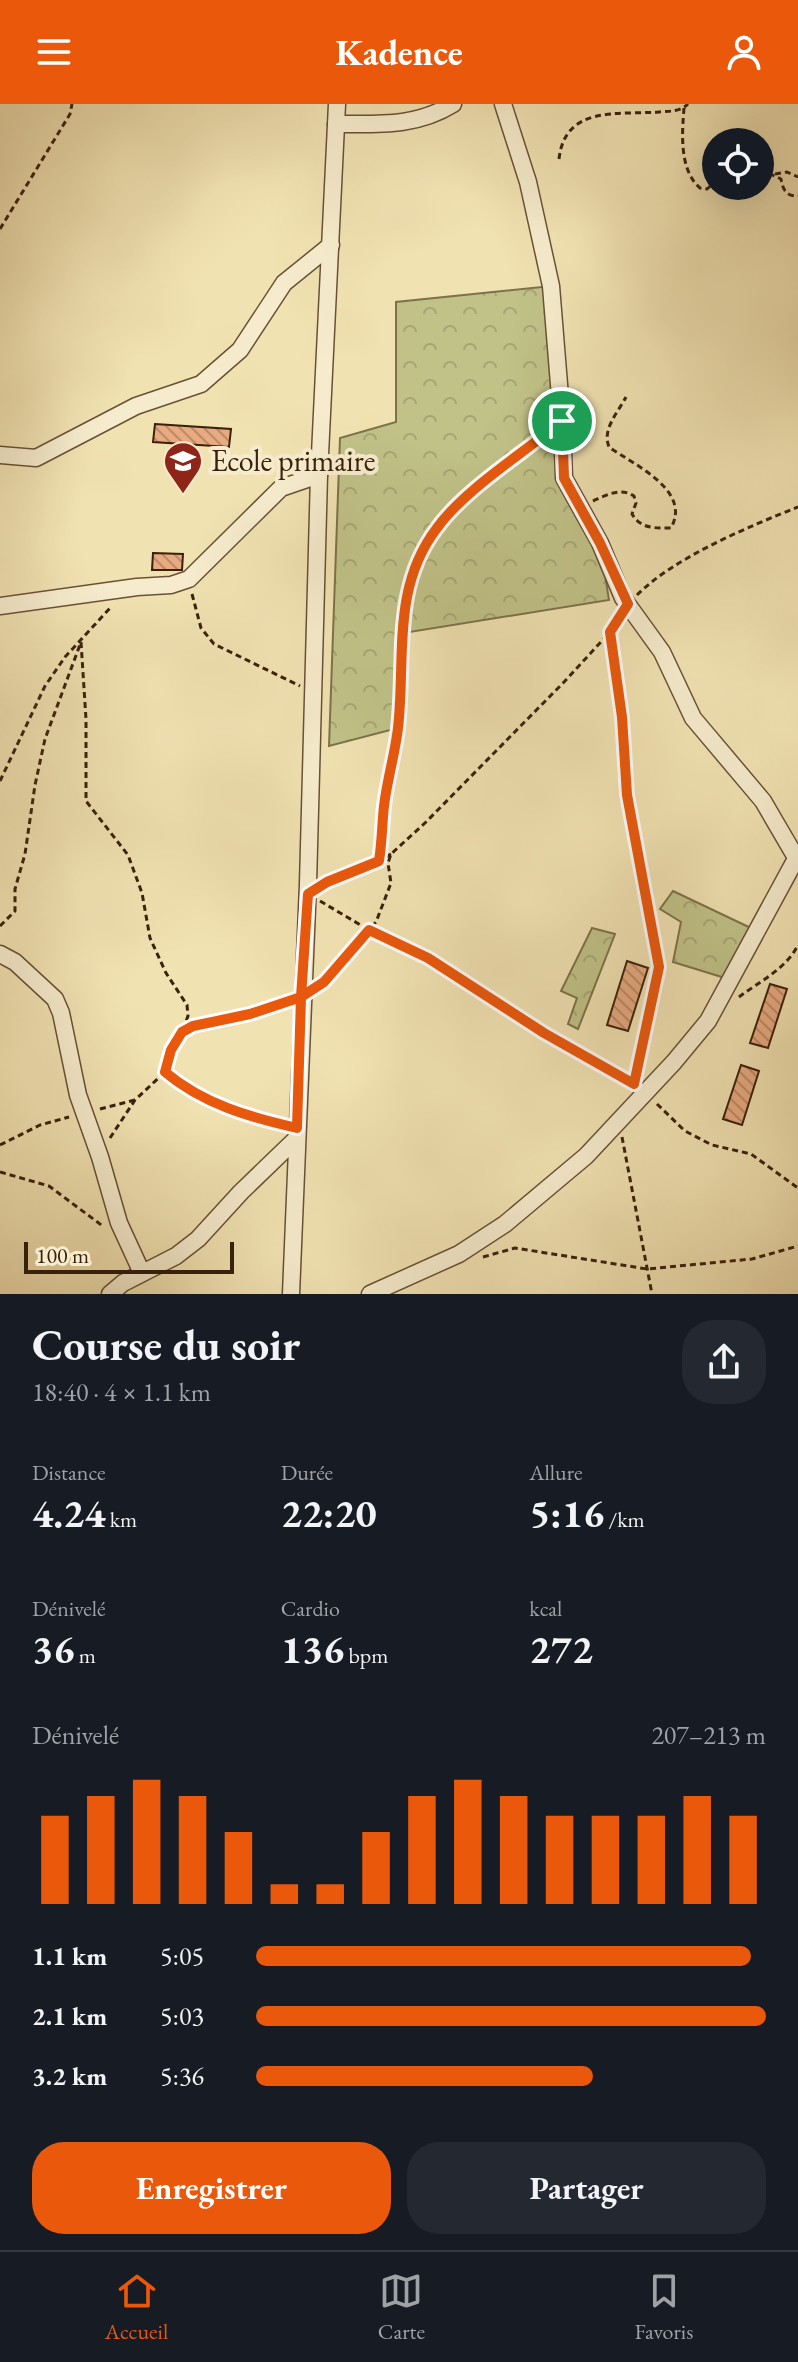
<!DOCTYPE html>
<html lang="fr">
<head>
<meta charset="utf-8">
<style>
  :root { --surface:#171b24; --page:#242831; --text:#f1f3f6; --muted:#9ea1a6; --line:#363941; --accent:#ea580c }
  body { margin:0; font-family:"EB Garamond",serif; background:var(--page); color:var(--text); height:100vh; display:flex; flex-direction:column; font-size:30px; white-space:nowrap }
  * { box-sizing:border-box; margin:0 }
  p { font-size:26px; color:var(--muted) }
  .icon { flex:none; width:44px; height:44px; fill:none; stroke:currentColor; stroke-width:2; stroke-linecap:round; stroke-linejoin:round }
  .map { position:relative; height:1190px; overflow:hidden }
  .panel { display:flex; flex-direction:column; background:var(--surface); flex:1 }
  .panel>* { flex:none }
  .fabs { position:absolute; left:702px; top:24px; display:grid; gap:16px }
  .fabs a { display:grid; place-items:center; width:72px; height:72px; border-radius:50%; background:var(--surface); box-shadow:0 8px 32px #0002; font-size:40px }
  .scale { position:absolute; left:24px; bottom:20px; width:210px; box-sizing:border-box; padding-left:8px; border:4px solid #3a210b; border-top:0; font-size:22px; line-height:28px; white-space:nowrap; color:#3a210b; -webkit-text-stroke:6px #f6eccd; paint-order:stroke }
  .pin { position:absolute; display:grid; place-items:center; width:68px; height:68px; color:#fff; margin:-34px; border:4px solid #fff; border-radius:50%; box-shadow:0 2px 8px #0007 }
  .round { display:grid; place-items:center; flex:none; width:84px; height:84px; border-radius:32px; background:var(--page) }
  .overview { display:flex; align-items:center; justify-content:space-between; height:136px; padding:0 32px }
  h1 { font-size:44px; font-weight:700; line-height:60px }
  .figures { display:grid; grid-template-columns:repeat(3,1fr); gap:12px; height:136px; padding:8px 32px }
  .figures div { display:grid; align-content:center }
  .figures b { font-size:40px; font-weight:700 }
  .figures small { font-size:22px; font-weight:400 }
  .figures p { font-size:22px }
  .chart { height:224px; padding:16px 32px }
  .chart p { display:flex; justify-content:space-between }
  .chart svg { width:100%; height:144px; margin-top:8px; stroke:var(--accent); stroke-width:6 }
  .primary-button { display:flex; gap:16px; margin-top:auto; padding:16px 32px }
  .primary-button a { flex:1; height:92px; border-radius:32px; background:var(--accent); color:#fff; font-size:32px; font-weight:700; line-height:92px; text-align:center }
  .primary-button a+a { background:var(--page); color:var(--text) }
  ul { padding:0 32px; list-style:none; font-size:26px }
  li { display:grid; grid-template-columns:128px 96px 1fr; align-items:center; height:60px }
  li i { height:20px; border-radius:10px; background:var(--accent) }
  header { display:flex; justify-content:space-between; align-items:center; height:104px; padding:0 32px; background:var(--accent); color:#fff; font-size:36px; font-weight:700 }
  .menu { display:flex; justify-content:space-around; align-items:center; height:112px; border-top:2px solid var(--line); background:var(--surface); font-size:22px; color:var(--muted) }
  .menu a { display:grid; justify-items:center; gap:4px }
  .menu .selected { color:var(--accent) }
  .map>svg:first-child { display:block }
  .forest { fill:url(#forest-crowns); stroke:#7d724a; stroke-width:2 }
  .building { fill:url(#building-back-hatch); stroke:#3a210b; stroke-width:2 }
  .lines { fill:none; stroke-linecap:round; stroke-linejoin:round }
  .minor-casing { stroke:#685135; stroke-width:19 }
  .path { stroke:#3a210b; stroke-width:3; stroke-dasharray:6 4; stroke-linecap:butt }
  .minor { stroke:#f6eccd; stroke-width:16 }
  .route-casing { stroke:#fff; stroke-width:16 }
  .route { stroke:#ea580c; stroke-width:10 }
  .labels { text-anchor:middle; stroke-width:8; stroke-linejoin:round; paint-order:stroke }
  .poi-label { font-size:30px; fill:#3a210b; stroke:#f6eccd; text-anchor:start }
</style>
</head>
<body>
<header><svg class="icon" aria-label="menu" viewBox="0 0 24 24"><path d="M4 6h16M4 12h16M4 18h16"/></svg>Kadence<svg class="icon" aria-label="person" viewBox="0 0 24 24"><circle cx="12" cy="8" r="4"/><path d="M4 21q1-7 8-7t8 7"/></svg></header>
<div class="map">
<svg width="798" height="1190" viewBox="0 0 798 1190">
  <defs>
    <pattern id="forest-crowns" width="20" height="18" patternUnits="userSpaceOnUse" patternTransform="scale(2)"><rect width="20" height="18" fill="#c0c288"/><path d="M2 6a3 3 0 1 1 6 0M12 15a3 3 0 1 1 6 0" fill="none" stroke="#a6a674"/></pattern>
    <pattern id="building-back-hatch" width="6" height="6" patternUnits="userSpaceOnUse" patternTransform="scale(2)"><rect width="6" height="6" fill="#e7aa81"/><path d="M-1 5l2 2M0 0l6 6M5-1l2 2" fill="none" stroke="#bc8a68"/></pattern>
  </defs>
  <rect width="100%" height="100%" fill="#f1e2b2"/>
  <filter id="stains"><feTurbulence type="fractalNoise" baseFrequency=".0025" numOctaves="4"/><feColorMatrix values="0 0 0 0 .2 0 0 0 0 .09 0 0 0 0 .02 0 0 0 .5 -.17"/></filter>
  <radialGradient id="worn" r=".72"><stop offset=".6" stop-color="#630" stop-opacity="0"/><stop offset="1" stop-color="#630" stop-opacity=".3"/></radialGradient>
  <g class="forest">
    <path d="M551 182 564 374 600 439 609 496 403 529 398 624 329 642 340 334 396 318V198Z"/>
    <path d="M673 787 753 825 725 874 673 858 681 818 660 805Z"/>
    <path d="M592 824 615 830 578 925 568 920 577 894 561 887Z"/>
  </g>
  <g class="building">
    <path d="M155 320 231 325 229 343 153 338Z"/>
    <path d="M153 449 183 450 182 466H152Z"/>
    <path d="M627 857 648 864 628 927 607 921Z"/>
    <path d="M770 880 787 885 768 944 750 939Z"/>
    <path d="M741 961 759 967 742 1021 723 1015Z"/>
  </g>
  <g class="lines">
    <g class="minor-casing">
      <g id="minor">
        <path d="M503 0 528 78 551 182 562 317 564 374 600 439 623 494 662 548 693 614 763 697 798 757"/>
        <path d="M336 20C379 20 416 23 453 0"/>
        <path d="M0 351 36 354 136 302 201 280 240 246 284 179 331 141"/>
        <path d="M0 502 137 483 171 481 189 475 281 384 319 371"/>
        <path d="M0 850 15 858 55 895 61 909 78 991 100 1053 119 1119 142 1169"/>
        <path d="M110 1190 123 1179 176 1152 198 1135 241 1088 297 1034"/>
        <path d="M291 1190 308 780 319 371 337 0"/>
        <path d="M370 1190 459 1150 505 1120 586 1052 674 958 708 917 798 751"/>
      </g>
    </g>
    <g class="path">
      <path d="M684 4C682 29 679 66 700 84L707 85 716 77"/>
      <path d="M559 55C565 1 618 11 659 8 670 7 680 8 688 0"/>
      <path d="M760 65 781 75C783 86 786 92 798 92"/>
      <path d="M775 70 787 68 798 73"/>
      <path d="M0 125 70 10 72 0"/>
      <path d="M593 397C607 391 620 383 634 392L636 399 632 410C641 425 654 424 671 424 692 386 634 361 609 343 602 325 617 310 626 293"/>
      <path d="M192 490 201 524 214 540 300 582"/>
      <path d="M637 491C675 453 748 423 798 403"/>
      <path d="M610 528 622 613 627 691 659 863 635 977"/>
      <path d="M0 677 45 582 65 553 111 503"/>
      <path d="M379 757 384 703 398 624 403 506 408 482 436 424 463 394 547 330"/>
      <path d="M322 781 362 766 391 750"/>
      <path d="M320 797 369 826 428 854 544 929 634 980"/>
      <path d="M0 822 15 807V785L25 750 35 681 45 635 81 538 86 615V697L128 751 142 789 150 834 166 869 187 901 188 912 182 928"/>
      <path d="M318 882 376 818 391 779 388 759 391 750 426 718 565 577 610 528 620 512"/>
      <path d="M739 893C759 878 787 864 798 841"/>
      <path d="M165 968C199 997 241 1011 284 1021"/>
      <path d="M657 1000 685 1027 712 1041 751 1050 798 1084"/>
      <path d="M100 1005 135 996"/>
      <path d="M622 1033 652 1190"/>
      <path d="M110 1034 135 996 165 968 171 946 182 928 193 922 250 910 290 897"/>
      <path d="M0 1041 40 1021 69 1013"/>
      <path d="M0 1068 49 1082 104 1123"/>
      <path d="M483 1153 515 1144 647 1165 752 1155 798 1142"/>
    </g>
    <use href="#minor" class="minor"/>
  </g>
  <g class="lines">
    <g class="route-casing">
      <path id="route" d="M562 317C524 349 465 385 437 424 391 484 406 554 398 624 395 650 387 676 384 702 382 720 382 738 379 757L327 778 308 790 301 893 250 910 193 922 182 928 171 946 165 968C203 1000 249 1013 297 1024L301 893 324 878 369 826 428 854 544 929 634 980 659 863 627 691 622 613 610 528 628 500 600 439 564 374 562 317"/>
    </g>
    <use href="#route" class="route"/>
  </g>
  <defs>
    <g id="school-pin" transform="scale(2)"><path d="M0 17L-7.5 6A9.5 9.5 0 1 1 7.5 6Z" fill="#8f2418" stroke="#f6eccd"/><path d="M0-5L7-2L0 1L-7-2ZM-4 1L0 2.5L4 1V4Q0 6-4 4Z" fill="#fff"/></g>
  </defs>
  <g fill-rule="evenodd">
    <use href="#school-pin" x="183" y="357"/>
  </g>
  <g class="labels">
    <g class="poi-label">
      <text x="211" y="367">Ecole primaire</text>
    </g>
  </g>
  <rect width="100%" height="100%" filter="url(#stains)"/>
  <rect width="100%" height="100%" fill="url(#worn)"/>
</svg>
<div class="fabs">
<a><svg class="icon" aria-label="locate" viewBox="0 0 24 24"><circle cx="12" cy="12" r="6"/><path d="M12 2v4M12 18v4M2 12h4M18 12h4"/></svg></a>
</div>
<div class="scale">100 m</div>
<div class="pin" style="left:562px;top:317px;background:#1e9e55"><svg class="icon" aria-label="arrive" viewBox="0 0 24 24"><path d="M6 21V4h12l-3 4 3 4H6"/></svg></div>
</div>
<section class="panel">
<div class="overview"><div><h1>Course du soir</h1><p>18:40 · 4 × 1.1 km</p></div><a class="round"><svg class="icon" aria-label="share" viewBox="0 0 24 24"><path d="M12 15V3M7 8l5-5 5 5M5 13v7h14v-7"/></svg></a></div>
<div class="figures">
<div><p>Distance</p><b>4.24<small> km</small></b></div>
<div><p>Durée</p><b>22:20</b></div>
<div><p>Allure</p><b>5:16<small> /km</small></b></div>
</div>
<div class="figures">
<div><p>Dénivelé</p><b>36<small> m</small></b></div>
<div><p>Cardio</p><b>136<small> bpm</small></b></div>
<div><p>kcal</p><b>272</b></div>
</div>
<div class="chart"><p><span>Dénivelé</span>207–213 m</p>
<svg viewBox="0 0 160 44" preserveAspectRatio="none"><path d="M5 44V17M15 44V11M25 44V6M35 44V11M45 44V22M55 44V38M65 44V38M75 44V22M85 44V11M95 44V6M105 44V11M115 44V17M125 44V17M135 44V17M145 44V11M155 44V17"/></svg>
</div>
<ul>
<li><b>1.1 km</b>5:05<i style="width:97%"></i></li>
<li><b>2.1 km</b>5:03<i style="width:100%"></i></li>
<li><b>3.2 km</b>5:36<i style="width:66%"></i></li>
</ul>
<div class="primary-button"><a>Enregistrer</a><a>Partager</a></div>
</section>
<nav class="menu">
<a class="selected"><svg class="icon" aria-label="home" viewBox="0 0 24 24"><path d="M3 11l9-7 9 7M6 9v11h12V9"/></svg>Accueil</a>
<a><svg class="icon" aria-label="map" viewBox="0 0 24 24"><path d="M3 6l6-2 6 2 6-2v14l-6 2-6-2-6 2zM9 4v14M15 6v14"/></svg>Carte</a>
<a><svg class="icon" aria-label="saved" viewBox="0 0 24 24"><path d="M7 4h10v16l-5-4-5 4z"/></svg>Favoris</a>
</nav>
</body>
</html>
